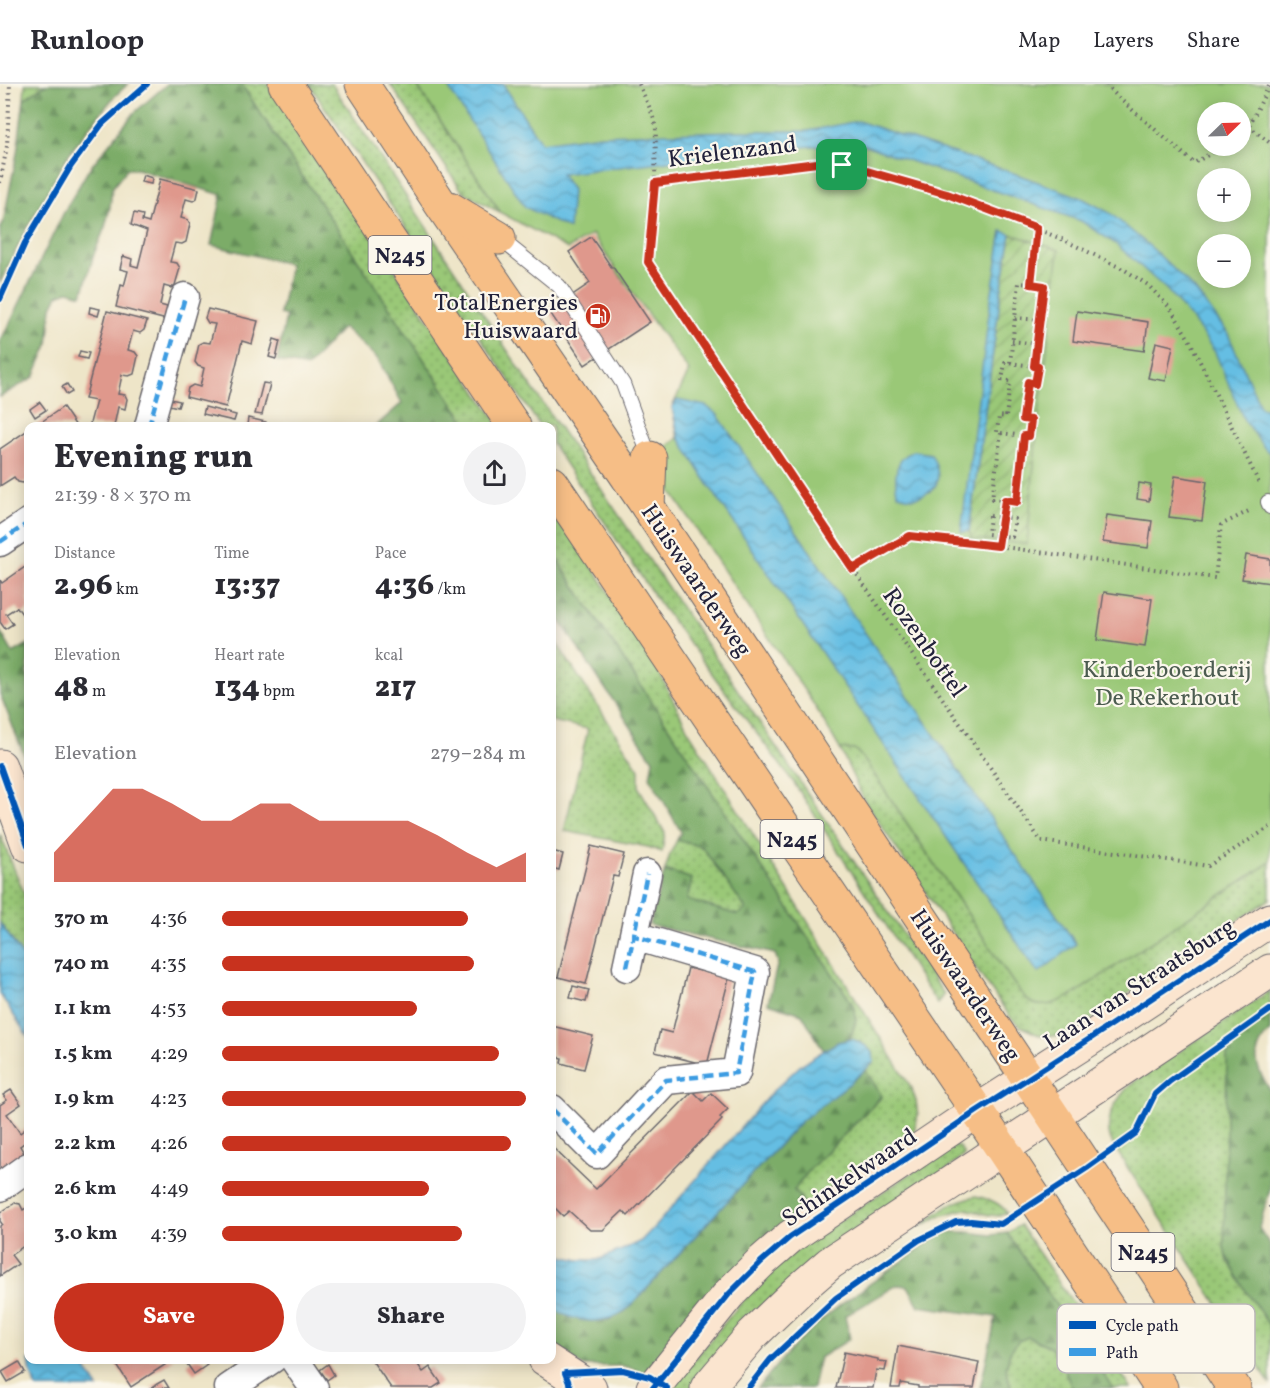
<!DOCTYPE html>
<html lang="en">
<head>
<meta charset="utf-8">
<style>
  :root { --surface:#fff; --page:#f2f2f3; --text:#2b2b33; --muted:#7c7c81; --line:#e1e1e2; --accent:#c8321e }
  body { margin:0; font-family:Vollkorn,serif; background:var(--page); color:var(--text); height:100vh; display:flex; flex-direction:column; font-size:22px; white-space:nowrap }
  * { box-sizing:border-box; margin:0 }
  p { font-size:20px; color:var(--muted) }
  .icon { flex:none; width:33px; height:33px; fill:none; stroke:currentColor; stroke-width:2; stroke-linecap:round; stroke-linejoin:round }
  .map { position:relative; flex:1; overflow:hidden }
  .sheet { position:absolute; left:24px; top:338px; width:532px; height:942px; display:flex; flex-direction:column; background:var(--surface); border-radius:12px; box-shadow:0 3px 15px #0003 }
  .sheet>* { flex:none }
  .needle { width:39px; rotate:67deg }
  .tools { position:absolute; left:1197px; top:18px; display:grid; gap:12px }
  .tools a { display:grid; place-items:center; width:54px; height:54px; border-radius:50%; background:var(--surface); box-shadow:0 3px 15px #0003; font-size:30px }
  .pin { position:absolute; display:grid; place-items:center; width:51px; height:51px; color:#fff; margin:-26px; border-radius:12px; box-shadow:0 3px 9px #0006 }
  .round { display:grid; place-items:center; flex:none; width:63px; height:63px; border-radius:32px; background:var(--page) }
  .headline { display:flex; align-items:center; justify-content:space-between; height:102px; padding:0 30px }
  h1 { font-size:33px; font-weight:800; line-height:45px }
  .metrics { display:grid; grid-template-columns:repeat(3,1fr); gap:9px; height:102px; padding:6px 30px }
  .metrics div { display:grid; align-content:center }
  .metrics b { font-size:30px; font-weight:800 }
  .metrics small { font-size:16px; font-weight:400 }
  .metrics p { font-size:16px }
  .chart { height:168px; padding:12px 30px }
  .chart p { display:flex; justify-content:space-between }
  .chart svg { width:100%; height:108px; margin-top:6px; fill:var(--accent); opacity:.7 }
  .primary-button { display:flex; gap:12px; margin-top:auto; padding:12px 30px }
  .primary-button a { flex:1; height:69px; border-radius:36px; background:var(--accent); color:#fff; font-size:24px; font-weight:800; line-height:69px; text-align:center }
  .primary-button a+a { background:var(--page); color:var(--text) }
  ul { padding:0 30px; list-style:none; font-size:20px }
  li { display:grid; grid-template-columns:96px 72px 1fr; align-items:center; height:45px }
  li i { height:15px; border-radius:8px; background:var(--accent) }
  header { display:flex; align-items:center; gap:36px; box-sizing:border-box; height:84px; padding:0 30px; background:var(--surface); border-bottom:2px solid var(--line) }
  header strong { font-size:28px }
  nav { display:flex; gap:33px; margin-inline-start:auto; font-size:21px }
  .map>svg:first-child { display:block }
  .grass { fill:url(#grass-dots); stroke:#5e7559; stroke-width:1.5 }
  .forest { fill:url(#forest-firs); stroke:#4e6752; stroke-width:1.5 }
  .park { fill:#9ac877; stroke:#5e7559; stroke-width:1.5; fill-rule:evenodd }
  .garden { fill:url(#garden-furrows); stroke:#5e7559; stroke-width:1.5 }
  .water { fill:url(#water-waves); stroke:#44708f; stroke-width:1.5 }
  .building { fill:#df988c }
  .lines { fill:none; stroke-linecap:round; stroke-linejoin:round }
  .lane-casing { stroke:#69666c; stroke-width:16 }
  .street-casing { stroke:#69666c; stroke-width:31 }
  .secondary-casing { stroke:#69666c; stroke-width:35 }
  .highway-casing { stroke:#69666c; stroke-width:35 }
  .path { stroke:#69666c; stroke-width:4; stroke-dasharray:1.5 4.5; stroke-linecap:butt }
  .lane { stroke:#fff; stroke-width:14 }
  .street { stroke:#fff; stroke-width:28 }
  .secondary { stroke:#fbe5cf; stroke-width:33 }
  .highway { stroke:#f6be86; stroke-width:33 }
  .quiet { stroke:#3c9ce2; stroke-width:4.5; stroke-dasharray:9 4.5; stroke-linecap:butt }
  .cycleway-casing { stroke:#fbf7ec; stroke-width:10 }
  .cycleway { stroke:#0057b8; stroke-width:6 }
  .route-casing { stroke:#fff; stroke-width:12 }
  .route { stroke:#c8321e; stroke-width:8 }
  .labels { text-anchor:middle; stroke-width:4.5; stroke-linejoin:round; paint-order:stroke }
  .shield { fill:#fbf7ec; stroke:#636270; stroke-width:1.5 }
  .shield-label { font-size:22px; font-weight:bold; fill:#22223b }
  .street-label { font-size:24px; fill:#22223b; stroke:#fbf7ec }
  .poi-label { font-size:24px; fill:#22223b; stroke:#fbf7ec; text-anchor:end }
  .park-label { font-size:24px; fill:#4c5c50; stroke:#fbf7ec }
  .key { fill:#fbf7ec; stroke:#bab7b7; stroke-width:1.5 }
  .key-label { font-size:16px; fill:#22223b }
</style>
</head>
<body>
<header>
<strong>Runloop</strong>
<nav><a>Map</a><a>Layers</a><a>Share</a></nav>
</header>
<div class="map">
<svg width="1270" height="1304" viewBox="0 0 1270 1304">
  <defs>
    <pattern id="grass-dots" width="8" height="8" patternUnits="userSpaceOnUse" patternTransform="scale(1.5)"><rect width="8" height="8" fill="#9ac877"/><path d="M2 2h.1M6 6h.1" fill="none" stroke="#7da263" stroke-width="1.8" stroke-linecap="round"/></pattern>
    <pattern id="forest-firs" width="22" height="20" patternUnits="userSpaceOnUse" patternTransform="scale(1.5)"><rect width="22" height="20" fill="#7bac68"/><path d="M5 1l3.5 6h-7zM16 11l3.5 6h-7z" fill="#648c57"/></pattern>
    <pattern id="garden-furrows" width="10" height="10" patternUnits="userSpaceOnUse" patternTransform="scale(1.5)"><rect width="10" height="10" fill="#9ac877"/><path d="M-1 1l2-2M0 10L10 0M9 11l2-2" fill="none" stroke="#7da263"/></pattern>
    <pattern id="water-waves" width="16" height="10" patternUnits="userSpaceOnUse" patternTransform="scale(1.5)"><rect width="16" height="10" fill="#65bee3"/><path d="M0 5q4-4 8 0t8 0" fill="none" stroke="#539ab9"/></pattern>
  </defs>
  <rect width="100%" height="100%" fill="#fbf7ec"/>
  <filter id="ink" filterUnits="userSpaceOnUse"><feTurbulence type="fractalNoise" baseFrequency=".0167" numOctaves="2"/><feDisplacementMap in="SourceGraphic" scale="12" xChannelSelector="R" yChannelSelector="G"/><feConvolveMatrix kernelMatrix="1 2 1 2 8 2 1 2 1" color-interpolation-filters="sRGB"/></filter>
  <filter id="wash" filterUnits="userSpaceOnUse"><feTurbulence type="fractalNoise" baseFrequency=".008" numOctaves="4" result="noise"/><feDisplacementMap in="SourceGraphic" scale="24" xChannelSelector="R" yChannelSelector="G"/><feGaussianBlur stdDeviation="1.35" result="paint"/><feColorMatrix in="noise" values="0 0 0 0 0 0 0 0 0 0 0 0 0 0 0 0 0 1.4 0 .05"/><feComposite in="paint" operator="in"/></filter>
  <g filter="url(#wash)">
    <rect width="100%" height="100%" fill="#eee5c8"/>
    <g class="grass">
      <path d="M25 0H46L24 15Z"/>
      <path d="M241 0H270L500 342H468Z"/>
      <path d="M309 0H332L521 287 944 910 937 920 794 699 659 519 552 360V342H540Z"/>
      <path d="M390 0H416L501 129 462 107Z"/>
      <path d="M552 420 654 578 688 646 911 1003 916 1017 918 1031 914 1047 900 1064 808 1124 794 1106 811 1084 882 1013 865 986 873 978V969C867 962 860 956 850 956L856 936 853 921 552 468Z"/>
      <path d="M552 552 639 685V704L665 749 662 768 648 763 564 747 588 645 552 637Z"/>
      <path d="M840 665 856 666 868 681C908 741 948 800 988 860 997 873 1019 912 1032 919 1044 925 1060 917 1071 912L1270 778V815L1102 927 1079 945 1063 952H1041L1022 943 1011 934 979 889 864 716Z"/>
      <path d="M0 750 28 819V880L0 839Z"/>
      <path d="M677 756 702 763 747 825 738 831 686 816 692 795 665 786 670 770Z"/>
      <path d="M1270 907V932L1236 955 1227 1175 1270 1243V1300L1122 1075C1118 1068 1112 1061 1110 1053 1104 1034 1118 1013 1131 1000Z"/>
      <path d="M954 1061 960 1063 964 1071 693 1304H671L760 1196 810 1156Z"/>
      <path d="M976 1112C988 1115 1000 1118 1007 1129L999 1132 989 1131 965 1125 940 1132 921 1142C939 1125 952 1118 976 1112Z"/>
      <path d="M1020 1141 1131 1304H1113L1007 1149Z"/>
      <path d="M1028 1253 1047 1261 1058 1271 1072 1304H1011L1006 1284 1010 1268 1018 1257Z"/>
    </g>
    <g class="forest">
      <path d="M46 0H128L114 13 87 46 67 73 27 144 0 199V146L3 139 17 69 24 15Z"/>
      <path d="M167 0H241L468 342H376L402 319 377 274 343 243 307 283 277 277 286 232 280 230 290 180 211 161 222 111 137 85H127L112 104 110 123 105 143 94 170 82 211 68 207 58 211 52 223 48 261 34 293 0 313V257L9 241 65 126 89 85 134 29Z"/>
      <path d="M552 468 853 921 856 936 850 956 838 958 824 967 802 930 768 919 778 878 775 870 649 841 665 786 692 795 687 816 738 831 746 825 702 763 677 756 681 748 650 693 653 676 558 534 552 532Z"/>
      <path d="M0 547 13 569 28 560V586L26 587 28 593V681L0 610Z"/>
      <path d="M1270 932V947C1250 967 1255 984 1270 1006V1105L1259 1144 1270 1161V1243C1254 1218 1233 1192 1224 1164L1227 969C1232 953 1257 941 1270 932Z"/>
      <path d="M865 986 882 1012 811 1084 794 1106 808 1124 646 1289 624 1282H582L552 1259V1224L555 1226 608 1236 621 1230 630 1223 801 1037 850 999Z"/>
      <path d="M946 1148H967L991 1151 1007 1149 1113 1304H1072L1058 1271 1047 1261 1028 1253 1018 1257 1010 1268 1006 1284 1011 1304H980L996 1233 919 1222 908 1202 897 1201 845 1232 850 1255 819 1274 813 1304H758C773 1285 789 1266 807 1249 844 1215 891 1186 932 1156Z"/>
    </g>
    <path class="park" d="M416 0H1270V778L1071 912C1060 917 1044 925 1032 919 1019 912 997 873 988 860 948 800 908 741 868 681L856 666 840 665 816 624 666 400 663 365 678 354 672 323 689 287 621 193 592 150 568 165 501 129ZM1208 28H1240V62H1208ZM1208 94H1240V128H1208ZM1208 160H1240V194H1208Z"/>
    <path class="garden" d="M1011 150 1059 166 1037 347 1027 460 972 455 969 447 1001 208Z"/>
    <g class="water">
      <path d="M448 0H503L541 59 601 51 737 47H808L858 37 1005 86 1082 114 1110 129 1153 165 1194 205 1227 248 1261 324H1270V369L1266 366 1244 336 1215 268 1195 239 1167 206 1116 160 1081 137 859 59 759 66 561 90 572 106 569 145 525 123 451 8Z"/>
      <path d="M1002 147 1011 150 1001 208 969 447 961 448 991 214Z"/>
      <path d="M677 316 706 322 717 330 1076 860 1038 889 708 400 679 354 672 323Z"/>
      <path d="M913 367 931 370C937 381 942 396 932 406 929 408 926 409 923 411 913 416 906 414 897 409 895 397 895 381 904 373 907 370 910 369 913 367Z"/>
      <path d="M0 839 28 880V953L0 910Z"/>
      <path d="M853 955 866 962 873 969 874 978 850 999 801 1037 630 1223C606 1243 577 1240 552 1224V1168L561 1172 580 1176H597L622 1166 641 1157 658 1139 772 1008 802 980 838 958Z"/>
      <path d="M29 1275H83L85 1284 98 1304H37L31 1290Z"/>
    </g>
    <g id="blocks">
      <g class="building">
        <path d="M143 91 152 94 151 100 141 98Z"/>
        <path d="M160 95 199 105 197 114 193 117 186 115 181 134 188 136 190 140 186 158 182 160 175 159 170 178 177 179 180 184 175 201 171 204 164 202 160 221 167 223 169 227 167 236 116 223 121 201 124 202 128 187 120 185 123 172 132 175 131 181 138 183 147 147 131 141 134 129 143 131 142 137 149 139Z"/>
        <path d="M591 153 612 184 613 183 650 238 585 281 549 227 590 199 569 168Z"/>
        <path d="M90 223 100 225 98 232 89 229Z"/>
        <path d="M208 225 258 237 252 260 242 257 226 323 186 313 188 304 193 301 200 303 204 284 198 282 195 278 199 260 203 258 210 259 215 240 208 239 205 234Z"/>
        <path d="M107 227 147 237 144 246 140 249 133 247 128 266 135 268 138 272 134 290 129 292 122 291 118 310 125 311 127 315 125 325 118 323 114 342H92L90 339 96 317 85 315Z"/>
        <path d="M1077 227 1148 238 1144 267 1073 257Z"/>
        <path d="M274 255 280 257 276 275 269 273Z"/>
        <path d="M1156 258 1173 262 1166 297 1148 294Z"/>
        <path d="M80 267 89 269 87 275 78 273Z"/>
        <path d="M263 299 270 300 262 331 255 330Z"/>
        <path d="M67 300 72 308 67 311 62 303Z"/>
        <path d="M170 315 180 317 178 323 169 321Z"/>
        <path d="M40 318 46 326 35 333 30 325Z"/>
        <path d="M63 323 76 342H35L44 336Z"/>
        <path d="M205 323 236 331 234 337 203 330Z"/>
        <path d="M248 334 266 338V342L247 341Z"/>
        <path d="M28 346V396L23 399 18 398 14 393 0 402V365Z"/>
        <path d="M1175 392 1207 397 1202 437 1169 433Z"/>
        <path d="M1139 399 1151 401 1149 417 1137 415Z"/>
        <path d="M1107 431 1152 437 1148 464 1103 458Z"/>
        <path d="M1246 471 1270 475V499L1242 495Z"/>
        <path d="M28 481V526L22 530 17 523 6 530 13 540 5 545 0 538V496L2 499Z"/>
        <path d="M1104 508 1152 515 1145 563 1097 556Z"/>
        <path d="M591 762 624 770 618 793 613 792 586 900 558 893Z"/>
        <path d="M552 767 563 770 559 786 552 784Z"/>
        <path d="M688 884 729 894 707 981 655 968 660 946 672 949Z"/>
        <path d="M573 902 589 906 586 918 570 914Z"/>
        <path d="M552 942 593 952 584 985 561 979 562 974 552 972Z"/>
        <path d="M11 1006 21 1020 7 1030 20 1049 28 1043V1056L20 1062 24 1069 0 1085V1021L7 1016 3 1011Z"/>
        <path d="M693 1007 703 1017 711 1009 728 1025 720 1033 722 1036 628 1132 623 1127 603 1146H590L569 1127 563 1132 552 1121V1063L596 1105Z"/>
        <path d="M15 1119 20 1120 23 1126 28 1123V1159L11 1171 18 1180 0 1192V1142L2 1140 0 1137V1129Z"/>
        <path d="M898 1262 979 1278 974 1304H918V1302L901 1299 900 1304H891Z"/>
        <path d="M844 1268 878 1275V1277L887 1278 885 1287 876 1286 873 1304H836Z"/>
        <path d="M113 1275H174L131 1303Z"/>
        <path d="M195 1275H204L207 1281 194 1290 187 1280Z"/>
        <path d="M371 1275H414L423 1288 430 1283 441 1299 433 1304H391Z"/>
        <path d="M19 1278 25 1288 8 1298 2 1288Z"/>
        <path d="M328 1280 334 1291 327 1296 320 1286Z"/>
        <path d="M164 1296 169 1304H151L157 1300Z"/>
      </g>
    </g>
  </g>
  <g filter="url(#ink)">
    <use href="#blocks" fill-opacity="0" stroke="#69666c" stroke-width="1.5"/>
    <g class="lines">
      <g class="lane-casing">
        <g id="lane">
          <path d="M499 154 559 202 623 300 650 374"/>
          <path d="M1268 418 1270 423"/>
        </g>
      </g>
      <g class="street-casing">
        <g id="street">
          <path d="M149 342 185 213"/>
          <path d="M0 458 28 439"/>
          <path d="M627 883 647 790"/>
          <path d="M552 1025 597 1070 666 996 736 989 755 888 635 852"/>
          <path d="M0 1103 28 1083"/>
          <path d="M294 1275 314 1304"/>
          <path d="M229 1304 272 1275"/>
        </g>
      </g>
      <g class="secondary-casing">
        <g id="secondary">
          <path d="M0 682 28 761"/>
          <path d="M545 1275 590 1304"/>
          <path d="M653 1304 729 1210 761 1178 790 1153 977 1027 1088 956 1270 836"/>
          <path d="M707 1304 752 1251 801 1204 830 1179 1270 887"/>
        </g>
      </g>
      <g class="highway-casing">
        <g id="highway">
          <path d="M285 0 514 342"/>
          <path d="M362 0 440 119 648 423 1234 1304"/>
          <path d="M449 124 499 154"/>
          <path d="M552 399 677 585 977 1027 1161 1304"/>
          <path d="M648 423 650 374"/>
        </g>
      </g>
      <g class="path">
        <path d="M639 0 651 27 656 43 655 99 648 178 853 485 1041 757 1208 782 1270 743"/>
        <path d="M1107 0 1108 3 1121 16 1194 79 1224 62"/>
        <path d="M1249 42 1270 59"/>
        <path d="M1240 48 1249 42 1270 0"/>
        <path d="M0 99 7 62 10 0"/>
        <path d="M655 99 817 79 842 81 860 85 947 109 1064 156 1125 186 1148 201 1171 225 1190 257 1260 401"/>
        <path d="M1015 234 1040 236"/>
        <path d="M1012 257 1037 260"/>
        <path d="M1010 279 1034 282"/>
        <path d="M1001 349 1024 352"/>
        <path d="M1005 416 992 415 1001 349 997 348 999 332 1006 333 1010 297 1002 296 1005 279H1010L1019 199 1031 200"/>
        <path d="M990 432 1015 435 1012 453 988 450Z"/>
        <path d="M998 462 1005 416 1017 418 1024 352H1029L1031 336 1023 335 1028 299 1035 300 1038 283 1034 282 1044 202 1031 200 1037 144"/>
        <path d="M853 485 910 452 998 462 1215 494 1221 441 1251 426"/>
        <path d="M1270 1122V1127"/>
      </g>
      <use href="#lane" class="lane"/>
      <use href="#street" class="street"/>
      <use href="#secondary" class="secondary"/>
      <use href="#highway" class="highway"/>
      <g class="quiet">
        <path d="M149 342 185 213"/>
        <path d="M0 458 28 439"/>
        <path d="M627 883 647 790"/>
        <path d="M552 1025 597 1070 666 996 736 989 755 888 635 852"/>
      </g>
      <g class="cycleway-casing">
        <g id="cycleway">
          <path d="M0 215 25 159 71 82 102 40 147 0"/>
          <path d="M0 682 28 761"/>
          <path d="M571 1304 565 1289 623 1286 650 1293 667 1304"/>
          <path d="M653 1304 729 1210 761 1178 790 1153 977 1027 1088 956 1270 836"/>
          <path d="M748 1304 770 1276 836 1214 919 1156 956 1138 971 1137 1001 1140 1087 1084 1136 1049 1155 1010 1170 997 1270 926"/>
        </g>
      </g>
      <use href="#cycleway" class="cycleway"/>
    </g>
  </g>
  <g class="lines" filter="url(#ink)">
    <g class="route-casing">
      <path id="route" d="M817 79 842 81 860 85 947 110 1037 144 1031 200 1044 202 1034 282 1038 283 1035 300 1028 298 1023 335 1031 336 1029 352H1024L1017 418 1005 416 998 462 910 452 853 485 648 178 655 99Z"/>
    </g>
    <use href="#route" class="route"/>
  </g>
  <defs>
    <g id="fuel-disc" transform="scale(1.35)"><circle r="9.5" fill="#c8321e" stroke="#fbf7ec"/><path d="M-5.5-6h7V0h2V4h1.3V-2.5L3-4.5l.8-.8L6-3V5H2.5V1h-1V6h-7ZM-4.2-4.7v3.2H.2V-4.7Z" fill="#fff"/></g>
  </defs>
  <g fill-rule="evenodd">
    <use href="#fuel-disc" x="598" y="232"/>
  </g>
  <g class="labels">
    <g class="shield">
      <rect x="368.5" y="152" width="63" height="38" rx="4.5"/>
      <rect x="760.5" y="736" width="63" height="38" rx="4.5"/>
      <rect x="1111.5" y="1149" width="63" height="38" rx="4.5"/>
    </g>
    <g class="shield-label">
      <text x="400" y="179">N245</text>
      <text x="792" y="763">N245</text>
      <text x="1143" y="1176">N245</text>
    </g>
    <g class="street-label">
      <text transform="translate(732 67) rotate(-7)" y="8">Krielenzand</text>
      <text transform="translate(697 496) rotate(56)" y="8">Huiswaarderweg</text>
      <text transform="translate(925 558) rotate(55)" y="8">Rozenbottel</text>
      <text transform="translate(1139 900) rotate(-33)" y="8">Laan van Straatsburg</text>
      <text transform="translate(966 901) rotate(56)" y="8">Huiswaarderweg</text>
      <text transform="translate(849 1093) rotate(-34)" y="8">Schinkelwaard</text>
    </g>
    <g class="poi-label">
      <text x="578" y="226">TotalEnergies<tspan x="578" dy="28">Huiswaard</tspan></text>
    </g>
    <g class="park-label">
      <text x="1167" y="593">Kinderboerderij<tspan x="1167" dy="28">De Rekerhout</tspan></text>
    </g>
  </g>
  <rect x="1057" y="1220" width="198" height="69" rx="9" class="key"/>
  <rect x="1069" y="1237" width="27" height="8" fill="#0057b8"/>
  <rect x="1069" y="1264" width="27" height="8" fill="#3c9ce2"/>
  <g class="key-label">
    <text x="1106" y="1247">Cycle path</text>
    <text x="1106" y="1274">Path</text>
  </g>
</svg>
<div class="tools">
<a><svg class="needle" viewBox="-14 -14 28 28"><path d="M0-13l5 13h-10z" fill="#e53935"/><path d="M0 13l5-13h-10z" fill="#7c7c81"/></svg></a>
<a>+</a>
<a>−</a>
</div>
<div class="pin" style="left:842px;top:81px;background:#1e9e55"><svg class="icon" aria-label="arrive" viewBox="0 0 24 24"><path d="M6 21V4h12l-3 4 3 4H6"/></svg></div>
<section class="sheet">
<div class="headline"><div><h1>Evening run</h1><p>21:39 · 8 × 370 m</p></div><a class="round"><svg class="icon" aria-label="share" viewBox="0 0 24 24"><path d="M12 15V3M7 8l5-5 5 5M5 13v7h14v-7"/></svg></a></div>
<div class="metrics">
<div><p>Distance</p><b>2.96<small> km</small></b></div>
<div><p>Time</p><b>13:37</b></div>
<div><p>Pace</p><b>4:36<small> /km</small></b></div>
</div>
<div class="metrics">
<div><p>Elevation</p><b>48<small> m</small></b></div>
<div><p>Heart rate</p><b>134<small> bpm</small></b></div>
<div><p>kcal</p><b>217</b></div>
</div>
<div class="chart"><p><span>Elevation</span>279–284 m</p>
<svg viewBox="0 0 160 44" preserveAspectRatio="none"><path d="M0 44V32L10 19L20 6L30 6L40 12L50 19L60 19L70 12L80 12L90 19L100 19L110 19L120 19L130 25L140 32L150 38L160 32V44z"/></svg>
</div>
<ul>
<li><b>370 m</b>4:36<i style="width:81%"></i></li>
<li><b>740 m</b>4:35<i style="width:83%"></i></li>
<li><b>1.1 km</b>4:53<i style="width:64%"></i></li>
<li><b>1.5 km</b>4:29<i style="width:91%"></i></li>
<li><b>1.9 km</b>4:23<i style="width:100%"></i></li>
<li><b>2.2 km</b>4:26<i style="width:95%"></i></li>
<li><b>2.6 km</b>4:49<i style="width:68%"></i></li>
<li><b>3.0 km</b>4:39<i style="width:79%"></i></li>
</ul>
<div class="primary-button"><a>Save</a><a>Share</a></div>
</section>
</div>
</body>
</html>
